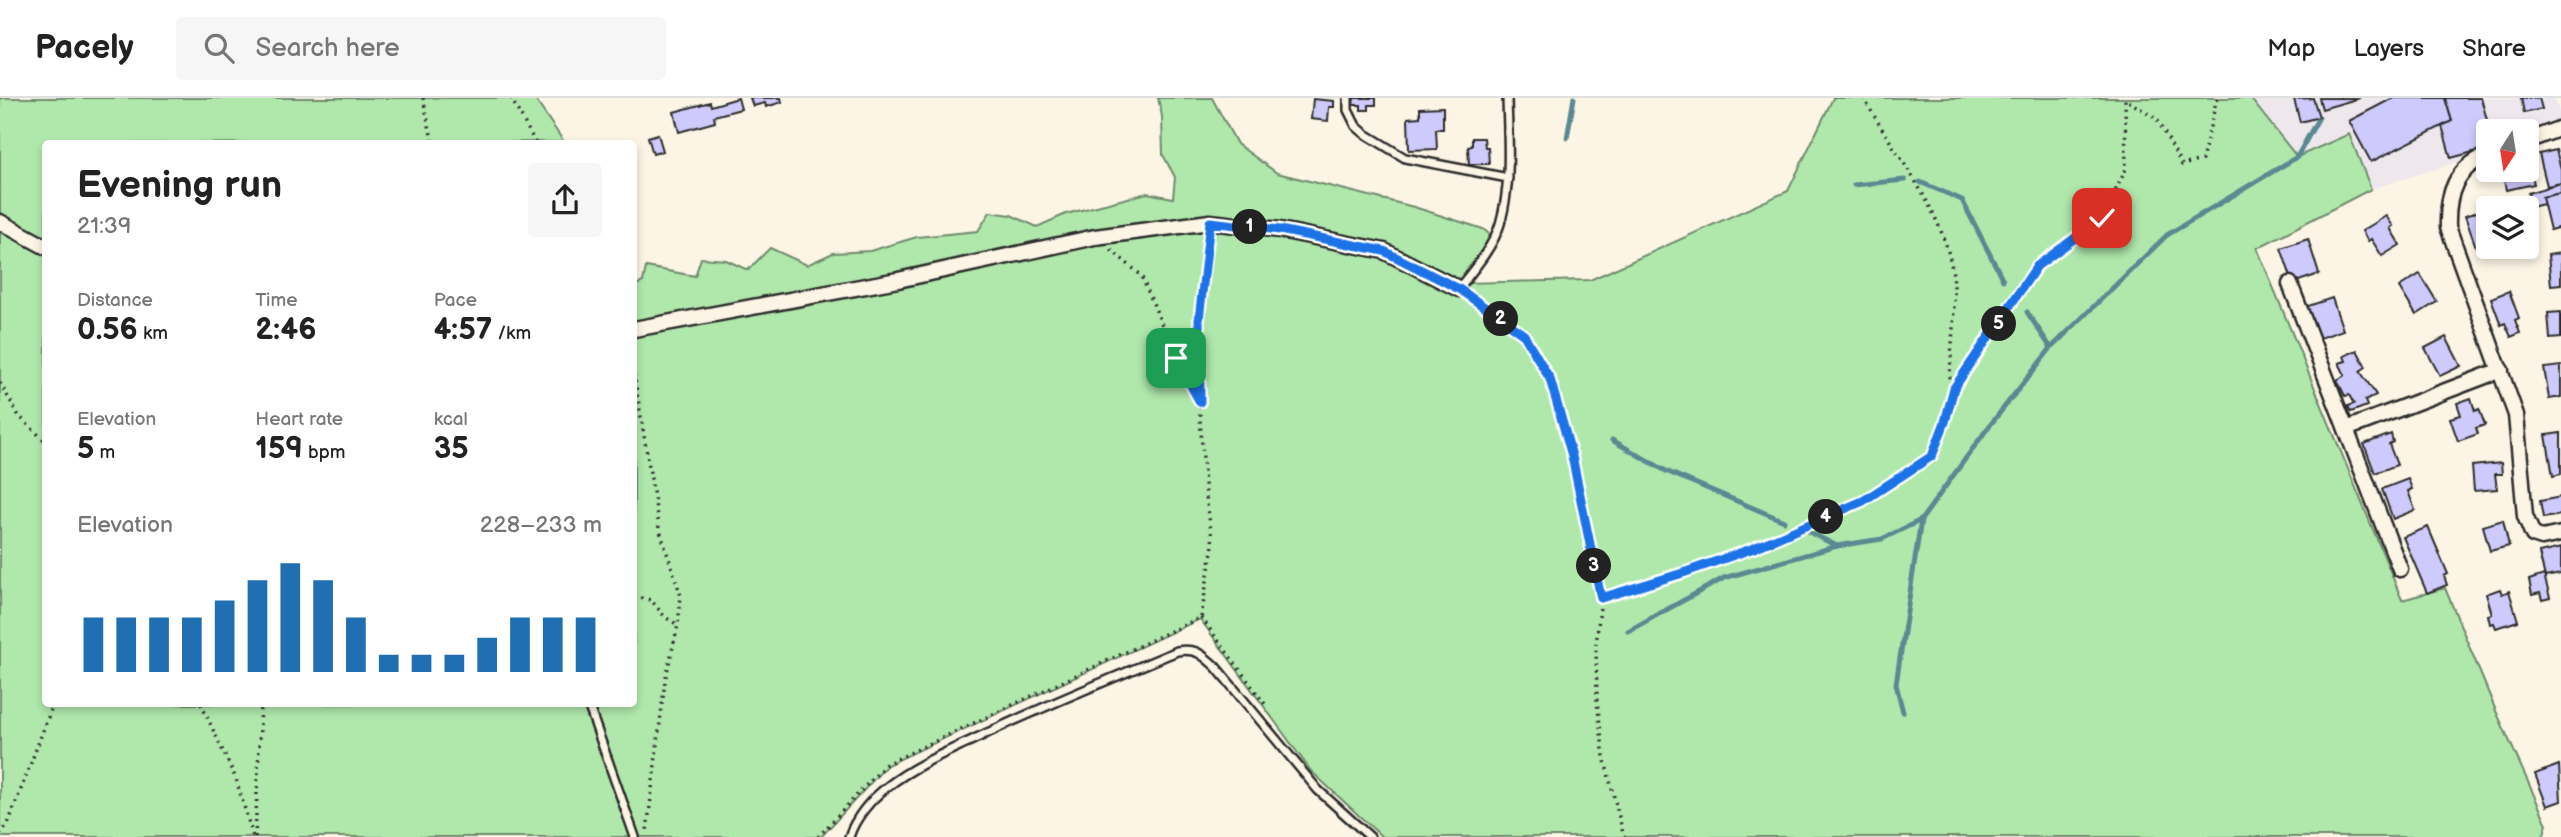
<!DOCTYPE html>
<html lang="en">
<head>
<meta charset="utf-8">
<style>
  :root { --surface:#fff; --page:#f6f6f6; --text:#222; --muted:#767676; --line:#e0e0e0; --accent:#1f6fb2 }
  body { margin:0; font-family:"Balsamiq Sans",sans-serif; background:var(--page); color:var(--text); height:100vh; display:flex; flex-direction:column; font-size:26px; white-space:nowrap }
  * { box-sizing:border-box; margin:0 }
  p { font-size:23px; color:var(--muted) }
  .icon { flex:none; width:38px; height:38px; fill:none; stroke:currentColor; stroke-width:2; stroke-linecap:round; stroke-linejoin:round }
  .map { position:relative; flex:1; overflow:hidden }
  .details { position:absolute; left:42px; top:42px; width:595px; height:567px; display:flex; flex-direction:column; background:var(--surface); border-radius:7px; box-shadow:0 4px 10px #0003 }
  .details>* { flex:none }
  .needle { width:46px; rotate:192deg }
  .buttons { position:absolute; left:2476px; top:21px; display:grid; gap:14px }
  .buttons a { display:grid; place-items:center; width:63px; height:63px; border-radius:7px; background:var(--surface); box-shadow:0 4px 10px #0003; font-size:35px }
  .pin { position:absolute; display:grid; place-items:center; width:60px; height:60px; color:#fff; margin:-30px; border-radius:14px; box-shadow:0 4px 10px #0006 }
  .km { position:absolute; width:35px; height:35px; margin:-18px; border-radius:50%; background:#222; color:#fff; font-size:19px; line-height:35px; text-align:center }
  .round { display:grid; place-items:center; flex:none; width:74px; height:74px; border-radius:7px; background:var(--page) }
  .headline { display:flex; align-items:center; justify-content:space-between; height:119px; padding:0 35px }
  h1 { font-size:38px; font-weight:600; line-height:52px }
  .figures { display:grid; grid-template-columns:repeat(3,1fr); gap:10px; height:119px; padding:7px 35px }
  .figures div { display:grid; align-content:center }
  .figures b { font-size:30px; font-weight:600 }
  .figures small { font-size:19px; font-weight:400 }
  .figures p { font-size:19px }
  .chart { height:196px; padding:14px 35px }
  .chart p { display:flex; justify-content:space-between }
  .chart svg { width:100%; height:126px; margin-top:7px; stroke:var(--accent); stroke-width:6 }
  header { display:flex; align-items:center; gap:42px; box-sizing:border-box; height:98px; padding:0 35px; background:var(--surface); border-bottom:2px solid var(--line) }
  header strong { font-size:33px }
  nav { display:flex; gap:38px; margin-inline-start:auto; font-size:24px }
  .search { width:490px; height:63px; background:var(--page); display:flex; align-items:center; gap:18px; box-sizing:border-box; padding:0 24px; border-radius:7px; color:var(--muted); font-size:26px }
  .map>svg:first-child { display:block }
  .built { fill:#eee8ec }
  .green { fill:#b0e8ac; stroke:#6e8a6c; stroke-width:2 }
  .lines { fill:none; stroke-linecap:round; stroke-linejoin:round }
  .stream { stroke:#5a8992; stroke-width:5 }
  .building { fill:#cecafc; stroke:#2b2b2b; stroke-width:2 }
  .lane-casing { stroke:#2b2b2b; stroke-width:12 }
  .street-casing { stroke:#2b2b2b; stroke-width:19 }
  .path { stroke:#2b2b2b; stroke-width:3.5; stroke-dasharray:2 5; stroke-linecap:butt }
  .lane { stroke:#fcf5e5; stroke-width:7 }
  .street { stroke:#fcf5e5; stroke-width:14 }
  .route-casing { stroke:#fff; stroke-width:14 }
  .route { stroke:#1a73e8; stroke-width:9 }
</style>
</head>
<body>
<header>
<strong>Pacely</strong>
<div class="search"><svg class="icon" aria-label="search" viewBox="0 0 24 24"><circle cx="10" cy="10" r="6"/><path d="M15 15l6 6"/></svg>Search here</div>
<nav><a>Map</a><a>Layers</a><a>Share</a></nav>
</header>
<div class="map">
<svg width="2561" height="739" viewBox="0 0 2561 739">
  <rect width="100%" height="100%" fill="#fcf5e5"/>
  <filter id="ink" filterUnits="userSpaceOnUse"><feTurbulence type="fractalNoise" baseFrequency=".0143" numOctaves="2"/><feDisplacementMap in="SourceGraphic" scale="14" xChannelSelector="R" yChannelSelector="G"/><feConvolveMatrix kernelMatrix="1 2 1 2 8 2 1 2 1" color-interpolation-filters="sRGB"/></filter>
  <g filter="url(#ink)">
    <path class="built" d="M2250 0H2555L2561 20V32L2527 43V33H2488V55L2371 91 2349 36 2297 59Z"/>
    <path class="green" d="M0 0H534L564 44 46 46V606H634V188L643 184 646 169 695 178 701 160 726 162 748 172 770 150 807 167 833 155 870 153 917 139 978 133 990 114 1011 117 1037 129 1066 116 1147 95 1173 100 1175 79 1163 57 1162 18 1158 0H1212L1237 46 1277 75 1414 109 1483 131 1494 140 1464 185 1590 182 1788 93 1833 0H2250L2297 59 2349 36 2371 91 2257 150 2402 502 2445 490 2496 613 2547 726 2543 739H1382L1311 673 1200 521 887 667 821 739H0Z"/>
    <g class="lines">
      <g class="stream">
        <path d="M1567 40 1574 0"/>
        <path d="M1920 84 1962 102 2003 182"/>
        <path d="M1854 87 1905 82"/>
        <path d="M2027 214 2051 250"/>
        <path d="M1612 342 1666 373 1784 423"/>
        <path d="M1809 434 1837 448"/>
        <path d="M1628 533 1724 480 1837 448 1882 441 1921 422 1987 331 2051 250 2167 137 2297 59 2319 19"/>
        <path d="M1903 614 1896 586 1921 422"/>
      </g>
    </g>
    <g class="building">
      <path d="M738 0 741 11 714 18 715 24 679 34 674 14 710 4 711 8Z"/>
      <path d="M750 0H781L782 4 766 9 765 5 753 8Z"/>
      <path d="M1354 0H1376V7H1369V12H1361V7H1353Z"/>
      <path d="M2313 0 2319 19 2300 24 2294 1Z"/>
      <path d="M2319 0H2360L2322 11Z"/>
      <path d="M2393 0H2445L2452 23 2371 64 2349 23Z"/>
      <path d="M2445 0H2481L2490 33 2488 50 2451 60 2442 28 2452 23Z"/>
      <path d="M2521 0H2539L2542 11 2524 15Z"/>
      <path d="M1313 1 1334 3V9H1329L1328 23 1311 21Z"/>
      <path d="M1443 9V31H1436L1437 51 1409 52 1408 20 1420 19V10Z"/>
      <path d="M658 36 663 53 653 56 648 39Z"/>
      <path d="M1472 40H1484L1485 49H1488L1489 66H1469L1468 49 1472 48Z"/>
      <path d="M2556 52 2561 71V85L2547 88 2539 56Z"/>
      <path d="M2527 58 2534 86 2506 92 2502 72H2527Z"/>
      <path d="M2561 85V95L2542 99 2544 106 2531 109 2528 95Z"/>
      <path d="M2561 95V129L2550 132 2542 99Z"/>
      <path d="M2490 109 2488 144 2476 149 2465 118Z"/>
      <path d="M2386 118 2393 128 2390 130 2400 147 2382 158 2371 141 2368 143 2362 133Z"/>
      <path d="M2308 141 2319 176 2293 185 2281 150Z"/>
      <path d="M2561 155V186L2551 187 2548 157Z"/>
      <path d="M2420 176 2437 204 2416 217 2399 189Z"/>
      <path d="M2509 193 2519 220 2515 222 2520 235 2511 239 2505 225 2501 227 2491 200Z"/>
      <path d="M2332 200 2343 232 2317 241 2305 209Z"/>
      <path d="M2561 214V240L2550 241 2548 215Z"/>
      <path d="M2446 239 2461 268 2440 278 2425 250Z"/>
      <path d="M2357 252 2366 269 2360 273 2376 297 2365 303 2367 308 2351 314 2348 308 2354 306 2349 297 2345 298 2337 282 2345 277 2339 265 2346 263 2344 258Z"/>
      <path d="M2561 268V299L2549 301 2544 270Z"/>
      <path d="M2471 300 2475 313 2479 311 2485 327 2476 330 2478 336 2458 343 2450 320 2461 317 2457 305Z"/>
      <path d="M2561 335V376L2553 378 2546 337Z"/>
      <path d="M2391 336 2393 344 2389 346 2397 367 2375 375 2364 346Z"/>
      <path d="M2501 365 2502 376H2495L2497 391 2474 393 2472 368Z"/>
      <path d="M2408 381 2412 391 2408 393 2415 412 2393 421 2382 391Z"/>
      <path d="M2561 399V417L2543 420 2540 403Z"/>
      <path d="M2503 422 2509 448 2490 453 2483 428Z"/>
      <path d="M2428 429 2448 476 2444 478 2447 487 2427 495 2403 439Z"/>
      <path d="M2561 450V476L2545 479 2539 455Z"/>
      <path d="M2544 477 2550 500 2542 502 2540 495 2532 497 2529 482Z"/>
      <path d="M2500 491 2502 496 2509 493 2518 523 2496 530 2494 525 2490 526 2488 517 2492 516 2486 496Z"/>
      <path d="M2559 667 2561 703 2547 708 2535 676Z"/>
    </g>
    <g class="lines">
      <g class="lane-casing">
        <g id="lane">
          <path d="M1348 0V12L1356 28 1364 35 1405 60 1508 80"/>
          <path d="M1459 190C1474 171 1493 149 1500 126 1512 85 1508 42 1507 0"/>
          <path d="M588 606 635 739"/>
          <path d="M849 739C855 720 871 701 887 689 915 667 949 653 981 638 1045 607 1111 581 1177 553 1196 550 1202 556 1216 569L1318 692 1370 739"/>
        </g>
      </g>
      <g class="street-casing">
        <g id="street">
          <path d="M2527 43 2561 30"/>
          <path d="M2488 57C2455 70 2447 96 2448 129L2516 317 2525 418 2533 437 2542 440 2561 436"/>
          <path d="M0 124 46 149"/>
          <path d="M2290 186 2400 471"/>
          <path d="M634 231 898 182 1095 139 1210 124 1280 132 1384 153 1459 191"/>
          <path d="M2346 331 2501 272"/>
        </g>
      </g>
      <g class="path">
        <path d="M423 0 433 46"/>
        <path d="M511 0 536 46"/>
        <path d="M1864 0C1896 60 1950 118 1954 188 1955 218 1951 250 1950 280L1954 290"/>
        <path d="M1111 152 1141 177 1176 260 1199 303"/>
        <path d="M1472 200 1524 237 1550 281 1572 358 1601 500 1596 547 1597 603 1604 659 1624 739"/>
        <path d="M634 276 659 430 681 498 678 527 665 583 647 733"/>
        <path d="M0 285 19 318 46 344"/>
        <path d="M634 499 651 502 665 519 678 527"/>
        <path d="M1601 500 1683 475 1754 450 1863 403 1932 358 1946 324 1954 290 2037 168 2102 120 2126 71 2125 1 2157 21 2182 67 2202 62 2217 0"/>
        <path d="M1201 519 1213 447 1206 398 1200 322 1199 222 1208 139"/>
        <path d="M201 606 236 681 253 739"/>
        <path d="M0 736 8 726 53 606"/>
        <path d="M255 739 261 606"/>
        <path d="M818 739 886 666 1201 519 1265 606"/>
      </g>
      <use href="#lane" class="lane"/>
      <use href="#street" class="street"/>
    </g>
  </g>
  <g class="lines" filter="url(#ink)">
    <g class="route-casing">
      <path id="route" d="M1176 260 1200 304 1199 222 1210 124 1280 132 1384 153 1459 191 1524 237 1550 281 1572 358 1601 500 1683 475 1754 450 1863 403 1932 358 1945 324 1954 290 2037 168 2102 120"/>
    </g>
    <use href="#route" class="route"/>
  </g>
</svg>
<div class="buttons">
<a><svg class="needle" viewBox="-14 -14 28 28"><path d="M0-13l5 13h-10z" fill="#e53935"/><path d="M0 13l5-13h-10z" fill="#767676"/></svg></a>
<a><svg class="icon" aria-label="layers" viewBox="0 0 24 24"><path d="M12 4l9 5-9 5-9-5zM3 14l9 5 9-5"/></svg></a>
</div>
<div class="pin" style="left:1176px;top:260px;background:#1e9e55"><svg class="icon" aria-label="arrive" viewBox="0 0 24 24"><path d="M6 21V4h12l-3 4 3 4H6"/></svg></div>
<div class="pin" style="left:2102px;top:120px;background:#d93025"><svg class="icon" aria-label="check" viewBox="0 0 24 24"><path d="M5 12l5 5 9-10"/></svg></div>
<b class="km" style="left:1250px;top:129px">1</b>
<b class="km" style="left:1501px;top:221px">2</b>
<b class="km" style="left:1594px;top:468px">3</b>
<b class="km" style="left:1826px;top:419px">4</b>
<b class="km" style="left:1999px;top:226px">5</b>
<section class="details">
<div class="headline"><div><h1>Evening run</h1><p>21:39</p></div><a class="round"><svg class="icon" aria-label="share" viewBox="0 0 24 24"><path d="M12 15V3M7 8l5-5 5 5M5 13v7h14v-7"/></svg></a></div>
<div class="figures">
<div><p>Distance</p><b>0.56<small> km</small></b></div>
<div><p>Time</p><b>2:46</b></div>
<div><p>Pace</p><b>4:57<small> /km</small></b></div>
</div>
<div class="figures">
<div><p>Elevation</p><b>5<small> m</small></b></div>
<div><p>Heart rate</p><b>159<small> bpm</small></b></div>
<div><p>kcal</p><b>35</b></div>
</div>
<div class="chart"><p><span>Elevation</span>228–233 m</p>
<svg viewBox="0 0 160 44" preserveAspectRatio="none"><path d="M5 44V25M15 44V25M25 44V25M35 44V25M45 44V19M55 44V12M65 44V6M75 44V12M85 44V25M95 44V38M105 44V38M115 44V38M125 44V32M135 44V25M145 44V25M155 44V25"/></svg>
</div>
</section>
</div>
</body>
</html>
